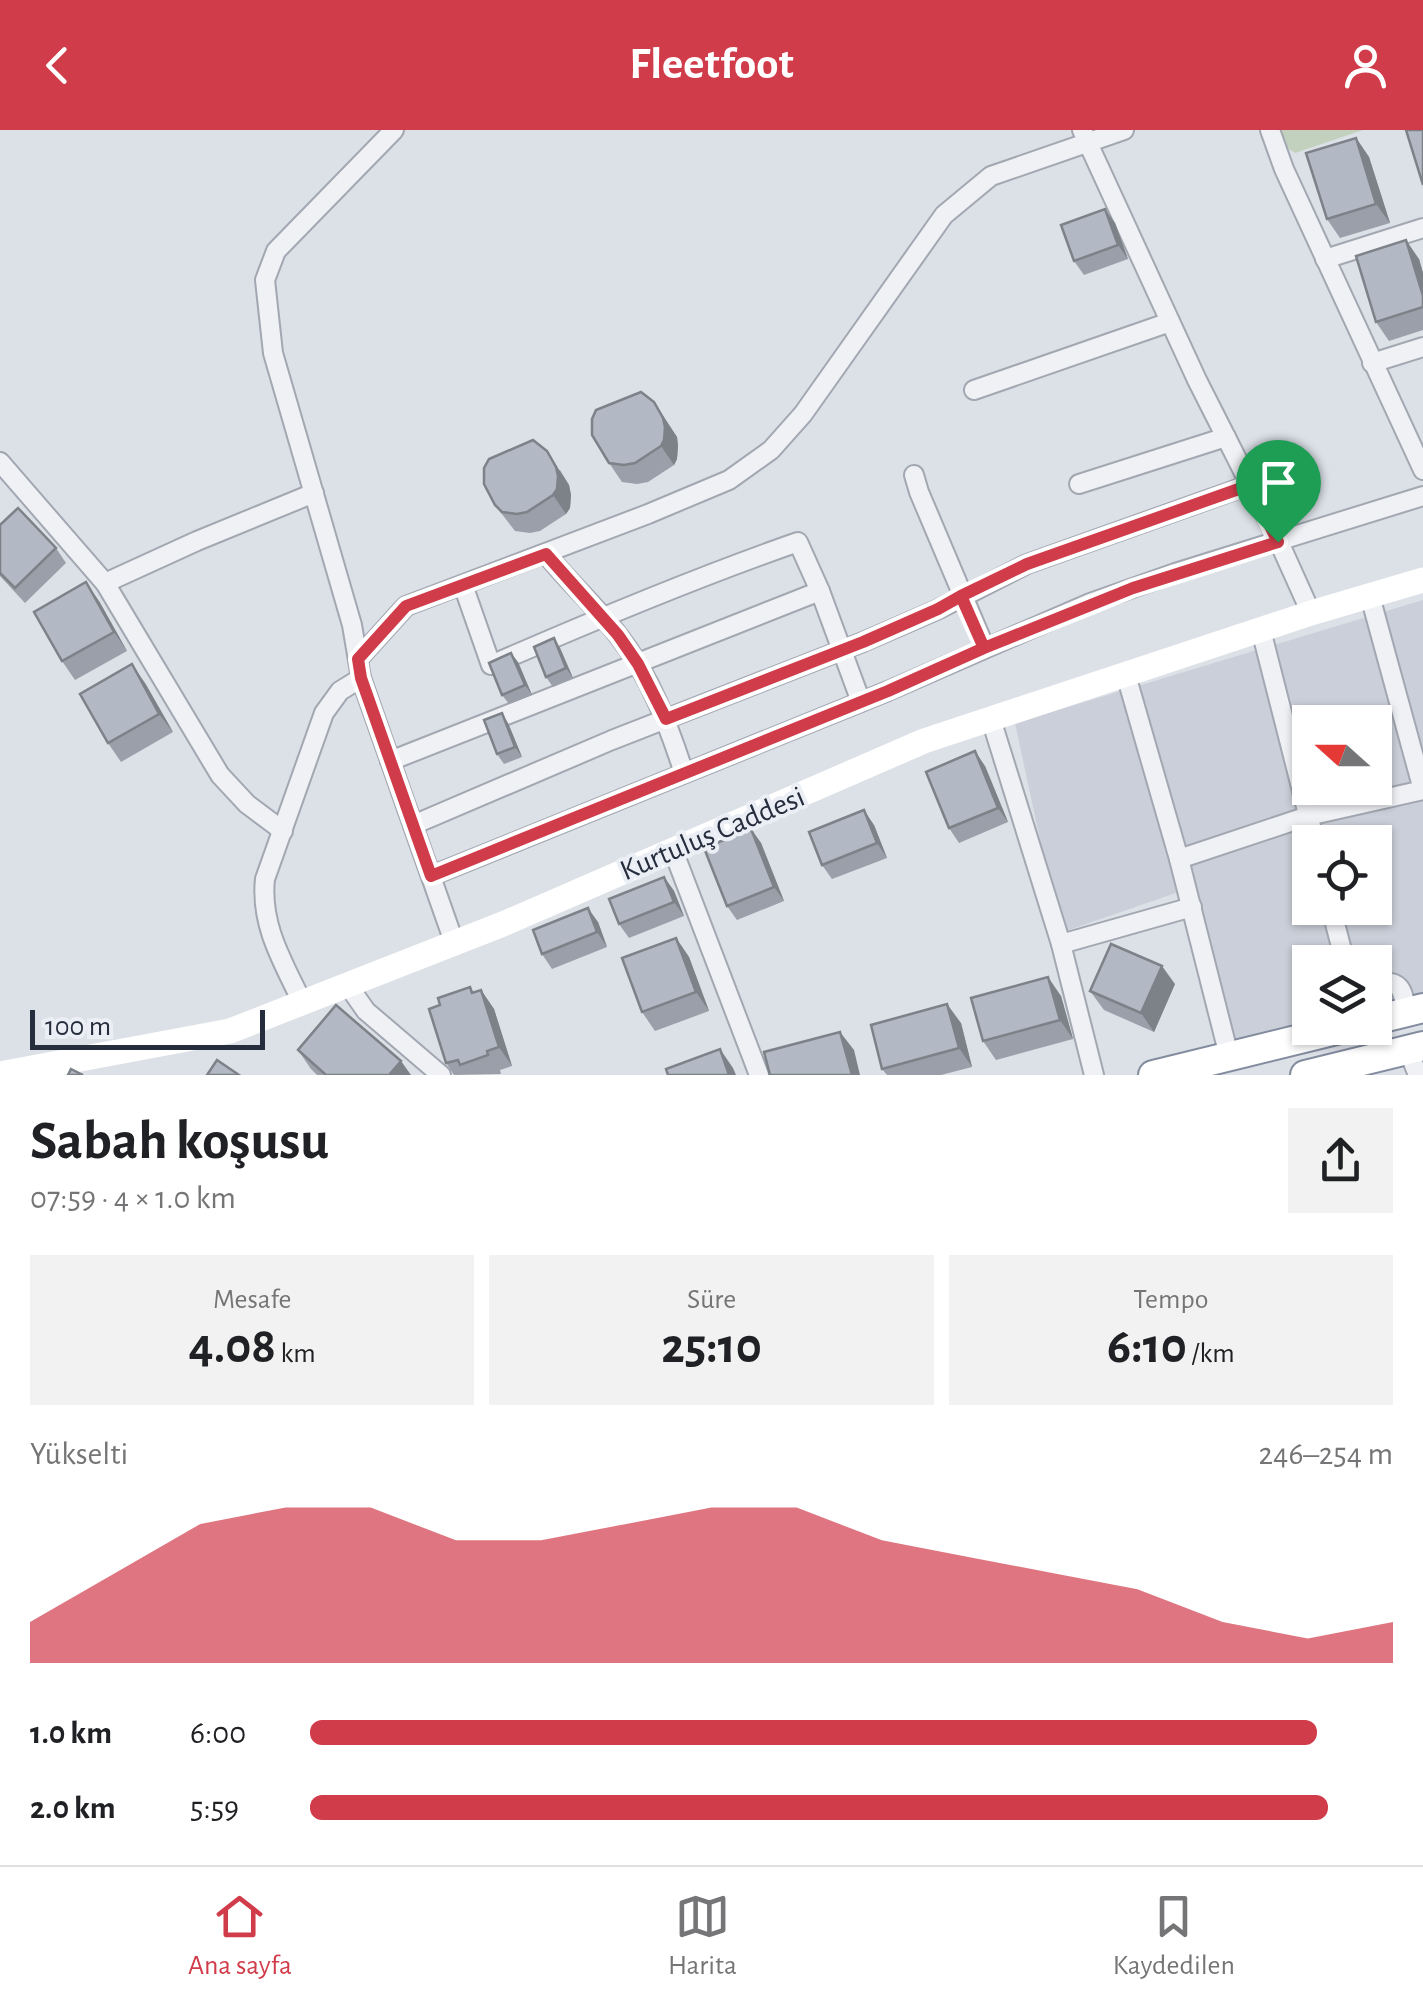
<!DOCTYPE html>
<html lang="tr">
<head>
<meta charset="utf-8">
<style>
  :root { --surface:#fff; --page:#f2f2f2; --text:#202124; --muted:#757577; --line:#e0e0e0; --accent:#d13c4b }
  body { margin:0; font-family:"Alegreya Sans",sans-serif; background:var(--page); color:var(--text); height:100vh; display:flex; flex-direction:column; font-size:38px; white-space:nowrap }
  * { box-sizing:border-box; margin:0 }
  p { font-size:32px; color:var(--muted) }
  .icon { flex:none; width:55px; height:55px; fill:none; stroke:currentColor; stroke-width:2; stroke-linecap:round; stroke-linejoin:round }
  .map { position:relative; height:945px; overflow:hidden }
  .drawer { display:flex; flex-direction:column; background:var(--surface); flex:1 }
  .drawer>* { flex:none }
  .needle { width:65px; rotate:291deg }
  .tools { position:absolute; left:1292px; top:575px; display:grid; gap:20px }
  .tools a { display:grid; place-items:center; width:100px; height:100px; border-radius:0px; background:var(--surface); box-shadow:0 2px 8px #0004; font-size:50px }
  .scale { position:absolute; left:30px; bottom:25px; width:235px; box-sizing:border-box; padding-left:10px; border:5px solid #262d3d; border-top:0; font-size:28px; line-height:35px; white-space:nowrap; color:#262d3d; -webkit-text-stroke:8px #ebeff5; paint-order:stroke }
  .pin { position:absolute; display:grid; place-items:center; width:85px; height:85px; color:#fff; margin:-102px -42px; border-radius:50% 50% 50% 0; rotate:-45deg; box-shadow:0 0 10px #0007 }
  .pin .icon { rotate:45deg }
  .round { display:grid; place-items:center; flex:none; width:105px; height:105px; border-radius:0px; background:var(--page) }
  .summary { display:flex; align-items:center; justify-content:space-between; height:170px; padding:0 30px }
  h1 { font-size:55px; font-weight:600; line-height:75px }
  .figures { display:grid; grid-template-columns:repeat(3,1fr); gap:15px; height:170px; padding:10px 30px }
  .figures div { display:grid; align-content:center; border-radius:0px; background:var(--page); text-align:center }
  .figures b { font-size:50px; font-weight:600 }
  .figures small { font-size:28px; font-weight:400 }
  .figures p { font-size:28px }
  .chart { height:280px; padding:20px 30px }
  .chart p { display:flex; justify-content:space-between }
  .chart svg { width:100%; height:180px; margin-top:10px; fill:var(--accent); opacity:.7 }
  ul { padding:0 30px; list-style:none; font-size:32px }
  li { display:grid; grid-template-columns:160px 120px 1fr; align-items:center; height:75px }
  li i { height:25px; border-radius:12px; background:var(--accent) }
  header { display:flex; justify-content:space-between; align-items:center; height:130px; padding:0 30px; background:var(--accent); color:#fff; font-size:45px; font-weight:600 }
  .tabs { display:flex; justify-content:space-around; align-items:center; height:140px; border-top:2px solid var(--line); background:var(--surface); font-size:28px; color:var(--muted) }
  .tabs a { display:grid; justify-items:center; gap:5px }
  .tabs .on { color:var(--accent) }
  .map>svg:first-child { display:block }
  .built { fill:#cacfd9; fill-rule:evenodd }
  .green { fill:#c1d1bd }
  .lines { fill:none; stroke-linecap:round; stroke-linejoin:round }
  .minor-casing { stroke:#a2a7b1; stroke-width:22 }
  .trunk-casing { stroke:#838c9e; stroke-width:32 }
  .minor { stroke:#eff1f5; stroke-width:18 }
  .secondary { stroke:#fff; stroke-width:25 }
  .trunk { stroke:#fff; stroke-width:28 }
  .wall { fill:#9a9fa9 }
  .shaded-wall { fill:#7d8289 }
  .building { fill:#b3b9c4; stroke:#7d8289; stroke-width:2.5 }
  .route-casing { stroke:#fff; stroke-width:20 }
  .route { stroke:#d13c4b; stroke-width:12 }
  .labels { text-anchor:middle; stroke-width:8; stroke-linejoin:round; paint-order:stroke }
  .street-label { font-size:30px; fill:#262d3d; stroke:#ebeff5 }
</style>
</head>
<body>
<header><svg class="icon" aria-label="back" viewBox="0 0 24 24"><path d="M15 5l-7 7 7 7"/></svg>Fleetfoot<svg class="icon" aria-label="person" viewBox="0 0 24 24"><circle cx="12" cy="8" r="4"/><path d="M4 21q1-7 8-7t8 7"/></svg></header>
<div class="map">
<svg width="1423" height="945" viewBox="0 0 1423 945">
  <rect width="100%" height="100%" fill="#dce0e7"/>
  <path class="built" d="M1423 470V864L1375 876V832H1310V892L1234 912 1196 756 1060 803 1015 593ZM1310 592H1375V658H1310ZM1310 712H1375V778H1310Z"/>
  <path class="green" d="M1281 0H1363L1295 23 1286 17Z"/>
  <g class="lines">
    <g class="minor-casing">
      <g id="minor">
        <path d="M394 0 276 121 265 150 273 223 352 495 361 548 454 812"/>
        <path d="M1082 0 1197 250 1279 412 1311 483"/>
        <path d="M1270 0 1284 39 1423 340"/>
        <path d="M1325 129 1423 98"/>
        <path d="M1372 233 1423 217"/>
        <path d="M974 260 1170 192"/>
        <path d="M0 332 105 453 220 645 247 674 283 701"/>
        <path d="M914 345 919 362 985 518"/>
        <path d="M1079 354 1226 307"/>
        <path d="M546 424C569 452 595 476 618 505 650 546 668 594 684 643"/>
        <path d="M105 453 197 411 314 363"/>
        <path d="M463 455 491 535C592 491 694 448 798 412L820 461 861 572"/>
        <path d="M1261 500 1315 712"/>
        <path d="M358 529 406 476 648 384 729 350 771 320 803 284 944 85 991 46 1124 0"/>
        <path d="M1126 545 1179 729 1229 926"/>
        <path d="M991 589 1061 814 1094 945"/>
        <path d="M390 631 820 461"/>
        <path d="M413 695 612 610 863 512 939 479 1027 434 1249 355"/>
        <path d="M673 720 759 945"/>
        <path d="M1179 729 1308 686 1423 660 1370 466"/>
        <path d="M431 746 888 561 1090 473 1175 443 1423 366"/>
        <path d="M1331 778 1345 832"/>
        <path d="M1061 814 1192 777"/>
        <path d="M1375 853C1402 849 1403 860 1406 882"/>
        <path d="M347 854 366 881 441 945"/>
        <path d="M302 872C283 832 260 795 265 749L324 583 340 561 361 548"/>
        <path d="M1408 920 1418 945"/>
      </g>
    </g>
    <g class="trunk-casing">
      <g id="trunk">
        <path d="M1375 890 1423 878"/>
        <path d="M1153 945 1345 898"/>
        <path d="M1305 945 1423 916"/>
      </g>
    </g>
    <use href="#minor" class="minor"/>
    <path class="secondary" d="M0 944 230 901 503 794 924 611 1311 483 1423 450"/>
    <use href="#trunk" class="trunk"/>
  </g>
  <g class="wall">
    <path d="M1356 8 1369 27 1390 93 1340 108 1327 89Z"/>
    <path d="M1115 93 1128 129 1084 145 1074 131Z"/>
    <path d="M1419 129 1423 143V200L1389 211 1376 192Z"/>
    <path d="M654 272 677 307 678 316 677 329 674 335 648 352 637 354 622 352 609 333Z"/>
    <path d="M560 340 569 355 571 365 570 378 566 384 540 401 530 403 515 401 495 375Z"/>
    <path d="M0 395 56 418 66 433 25 473 0 446Z"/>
    <path d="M99 471 127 521 75 550 62 531Z"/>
    <path d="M554 508 560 518 573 548 553 557 546 547Z"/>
    <path d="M518 532 532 565 509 574 502 565Z"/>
    <path d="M145 553 173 602 121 632 108 613Z"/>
    <path d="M508 593 522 627 504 634 497 624Z"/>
    <path d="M985 636 1008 692 959 713 949 698Z"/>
    <path d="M874 695 887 728 832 749 822 735Z"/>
    <path d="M751 699 761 713 784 771 737 790 727 776Z"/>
    <path d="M664 747 674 761 684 786 629 808 619 794Z"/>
    <path d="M598 792 607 817 552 839 542 824Z"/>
    <path d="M676 808 689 827 709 881 655 901 642 882Z"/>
    <path d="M1175 854 1154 902 1104 880 1090 861Z"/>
    <path d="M470 857 474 863 481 860 494 879 512 936 500 940 501 944 454 945 446 933 440 875Z"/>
    <path d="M1061 866 1073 909 996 930 983 911Z"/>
    <path d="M961 893 972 937 941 945H887L882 939Z"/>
    <path d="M298 920 411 945H317L311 939Z"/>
  </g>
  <g class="shaded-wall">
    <path d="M1356 8 1369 27 1390 93 1376 74Z"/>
    <path d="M1105 79 1115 93 1128 129 1118 115Z"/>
    <path d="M1406 110 1419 129 1423 143V166Z"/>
    <path d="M654 272 677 307 678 316 677 329 674 335 661 316Z"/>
    <path d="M547 321 569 355 571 365 570 378 566 384 553 365Z"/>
    <path d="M86 452 99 471 127 521 114 502Z"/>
    <path d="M554 508 560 518 573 548 566 538Z"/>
    <path d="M511 523 518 532 532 565 525 555Z"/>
    <path d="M132 534 145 553 173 602 159 584Z"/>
    <path d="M502 583 508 593 522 627 515 617Z"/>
    <path d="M975 621 985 636 1008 692 998 678Z"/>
    <path d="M864 680 874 695 887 728 877 713Z"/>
    <path d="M751 699 761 713 784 771 774 757Z"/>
    <path d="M664 747 674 761 684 786 674 772Z"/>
    <path d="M588 778 598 792 607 817 597 802Z"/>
    <path d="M676 808 689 827 709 881 696 862Z"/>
    <path d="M1162 836 1175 854 1154 902 1141 883Z"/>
    <path d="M1048 847 1061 866 1073 909 1060 890Z"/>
    <path d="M481 860 494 879 512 936 499 917Z"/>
    <path d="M947 874 961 893 972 937 959 918Z"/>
    <path d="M840 902 854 920 860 945H852Z"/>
    <path d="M720 919 733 938 736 945H729Z"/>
    <path d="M401 931 411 945H389Z"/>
  </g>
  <g class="building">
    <path d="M1406 0H1423V55Z"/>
    <path d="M1356 8 1376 74 1327 89 1306 23Z"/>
    <path d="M1105 79 1118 115 1074 131 1061 95Z"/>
    <path d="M1406 110 1423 166V177L1376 192 1356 126Z"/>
    <path d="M641 262 654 272 663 288 665 297 664 310 661 316 635 333 624 335 609 333 592 305V289L596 280Z"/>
    <path d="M533 310 547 321 556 337 558 346 557 359 553 365 527 382 517 384 502 382 495 375 484 354V338L489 329Z"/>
    <path d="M18 378 56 418 15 458 0 443V395Z"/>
    <path d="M86 452 114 502 62 531 34 482Z"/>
    <path d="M554 508 566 538 546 547 534 517Z"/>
    <path d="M511 523 525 555 502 565 489 533Z"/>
    <path d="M132 534 159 584 108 613 80 564Z"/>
    <path d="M502 583 515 617 497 624 484 590Z"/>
    <path d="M975 621 998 678 949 698 926 642Z"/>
    <path d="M864 680 877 713 822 735 809 702Z"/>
    <path d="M751 699 774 757 727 776 704 718Z"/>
    <path d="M664 747 674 772 619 794 609 769Z"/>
    <path d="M588 778 597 802 542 824 533 800Z"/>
    <path d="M676 808 696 862 642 882 622 828Z"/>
    <path d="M1111 814 1162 836 1141 883 1090 861Z"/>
    <path d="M1048 847 1060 890 983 911 971 868Z"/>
    <path d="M470 857 472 863 481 860 499 917 487 921 488 925 460 935 458 930 446 933 429 879 440 875 438 868Z"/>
    <path d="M947 874 959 918 882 939 871 895Z"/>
    <path d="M336 875 401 931 389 945H326L298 920Z"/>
    <path d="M840 902 852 945H770L764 922Z"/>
    <path d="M720 919 729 945H668L666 939Z"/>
    <path d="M217 930 239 945H207Z"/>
    <path d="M71 939 83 945H68Z"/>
  </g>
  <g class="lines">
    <g class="route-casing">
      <path id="route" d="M1278 412 1133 458 984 518 961 466 938 479 863 512 666 589 638 534 618 505 546 424 406 476 358 529 361 548 431 746 888 561 984 518 961 466 1027 434 1250 355 1278 412"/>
    </g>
    <use href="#route" class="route"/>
  </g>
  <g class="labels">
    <g class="street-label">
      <text transform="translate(712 703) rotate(-23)" y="10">Kurtuluş Caddesi</text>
    </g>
  </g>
</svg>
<div class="tools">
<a><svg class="needle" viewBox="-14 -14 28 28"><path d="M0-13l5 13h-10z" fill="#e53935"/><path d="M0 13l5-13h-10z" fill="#757577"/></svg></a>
<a><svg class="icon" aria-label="locate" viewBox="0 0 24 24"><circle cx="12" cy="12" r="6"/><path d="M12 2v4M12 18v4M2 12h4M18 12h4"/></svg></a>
<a><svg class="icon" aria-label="layers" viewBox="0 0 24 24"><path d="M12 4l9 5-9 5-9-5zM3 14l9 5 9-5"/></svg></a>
</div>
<div class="scale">100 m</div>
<div class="pin" style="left:1278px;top:412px;background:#1e9e55"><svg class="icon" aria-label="arrive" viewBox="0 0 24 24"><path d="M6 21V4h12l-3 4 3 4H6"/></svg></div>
</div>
<section class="drawer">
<div class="summary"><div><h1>Sabah koşusu</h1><p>07:59 · 4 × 1.0 km</p></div><a class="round"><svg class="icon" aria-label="share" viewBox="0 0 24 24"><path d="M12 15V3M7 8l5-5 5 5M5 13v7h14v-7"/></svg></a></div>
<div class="figures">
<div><p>Mesafe</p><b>4.08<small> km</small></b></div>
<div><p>Süre</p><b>25:10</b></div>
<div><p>Tempo</p><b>6:10<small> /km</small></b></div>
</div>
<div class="chart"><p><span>Yükselti</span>246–254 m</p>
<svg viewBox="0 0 160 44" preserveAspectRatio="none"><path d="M0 44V34L10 22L20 10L30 6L40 6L50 14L60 14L70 10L80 6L90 6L100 14L110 18L120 22L130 26L140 34L150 38L160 34V44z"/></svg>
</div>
<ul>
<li><b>1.0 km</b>6:00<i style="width:93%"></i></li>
<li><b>2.0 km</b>5:59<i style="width:94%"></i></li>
</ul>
</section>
<nav class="tabs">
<a class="on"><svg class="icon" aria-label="home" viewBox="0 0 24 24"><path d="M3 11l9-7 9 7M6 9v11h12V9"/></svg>Ana sayfa</a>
<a><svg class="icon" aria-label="map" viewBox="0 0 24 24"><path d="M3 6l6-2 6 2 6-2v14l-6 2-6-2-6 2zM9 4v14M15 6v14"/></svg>Harita</a>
<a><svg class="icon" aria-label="saved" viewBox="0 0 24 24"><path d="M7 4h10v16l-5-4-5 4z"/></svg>Kaydedilen</a>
</nav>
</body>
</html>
